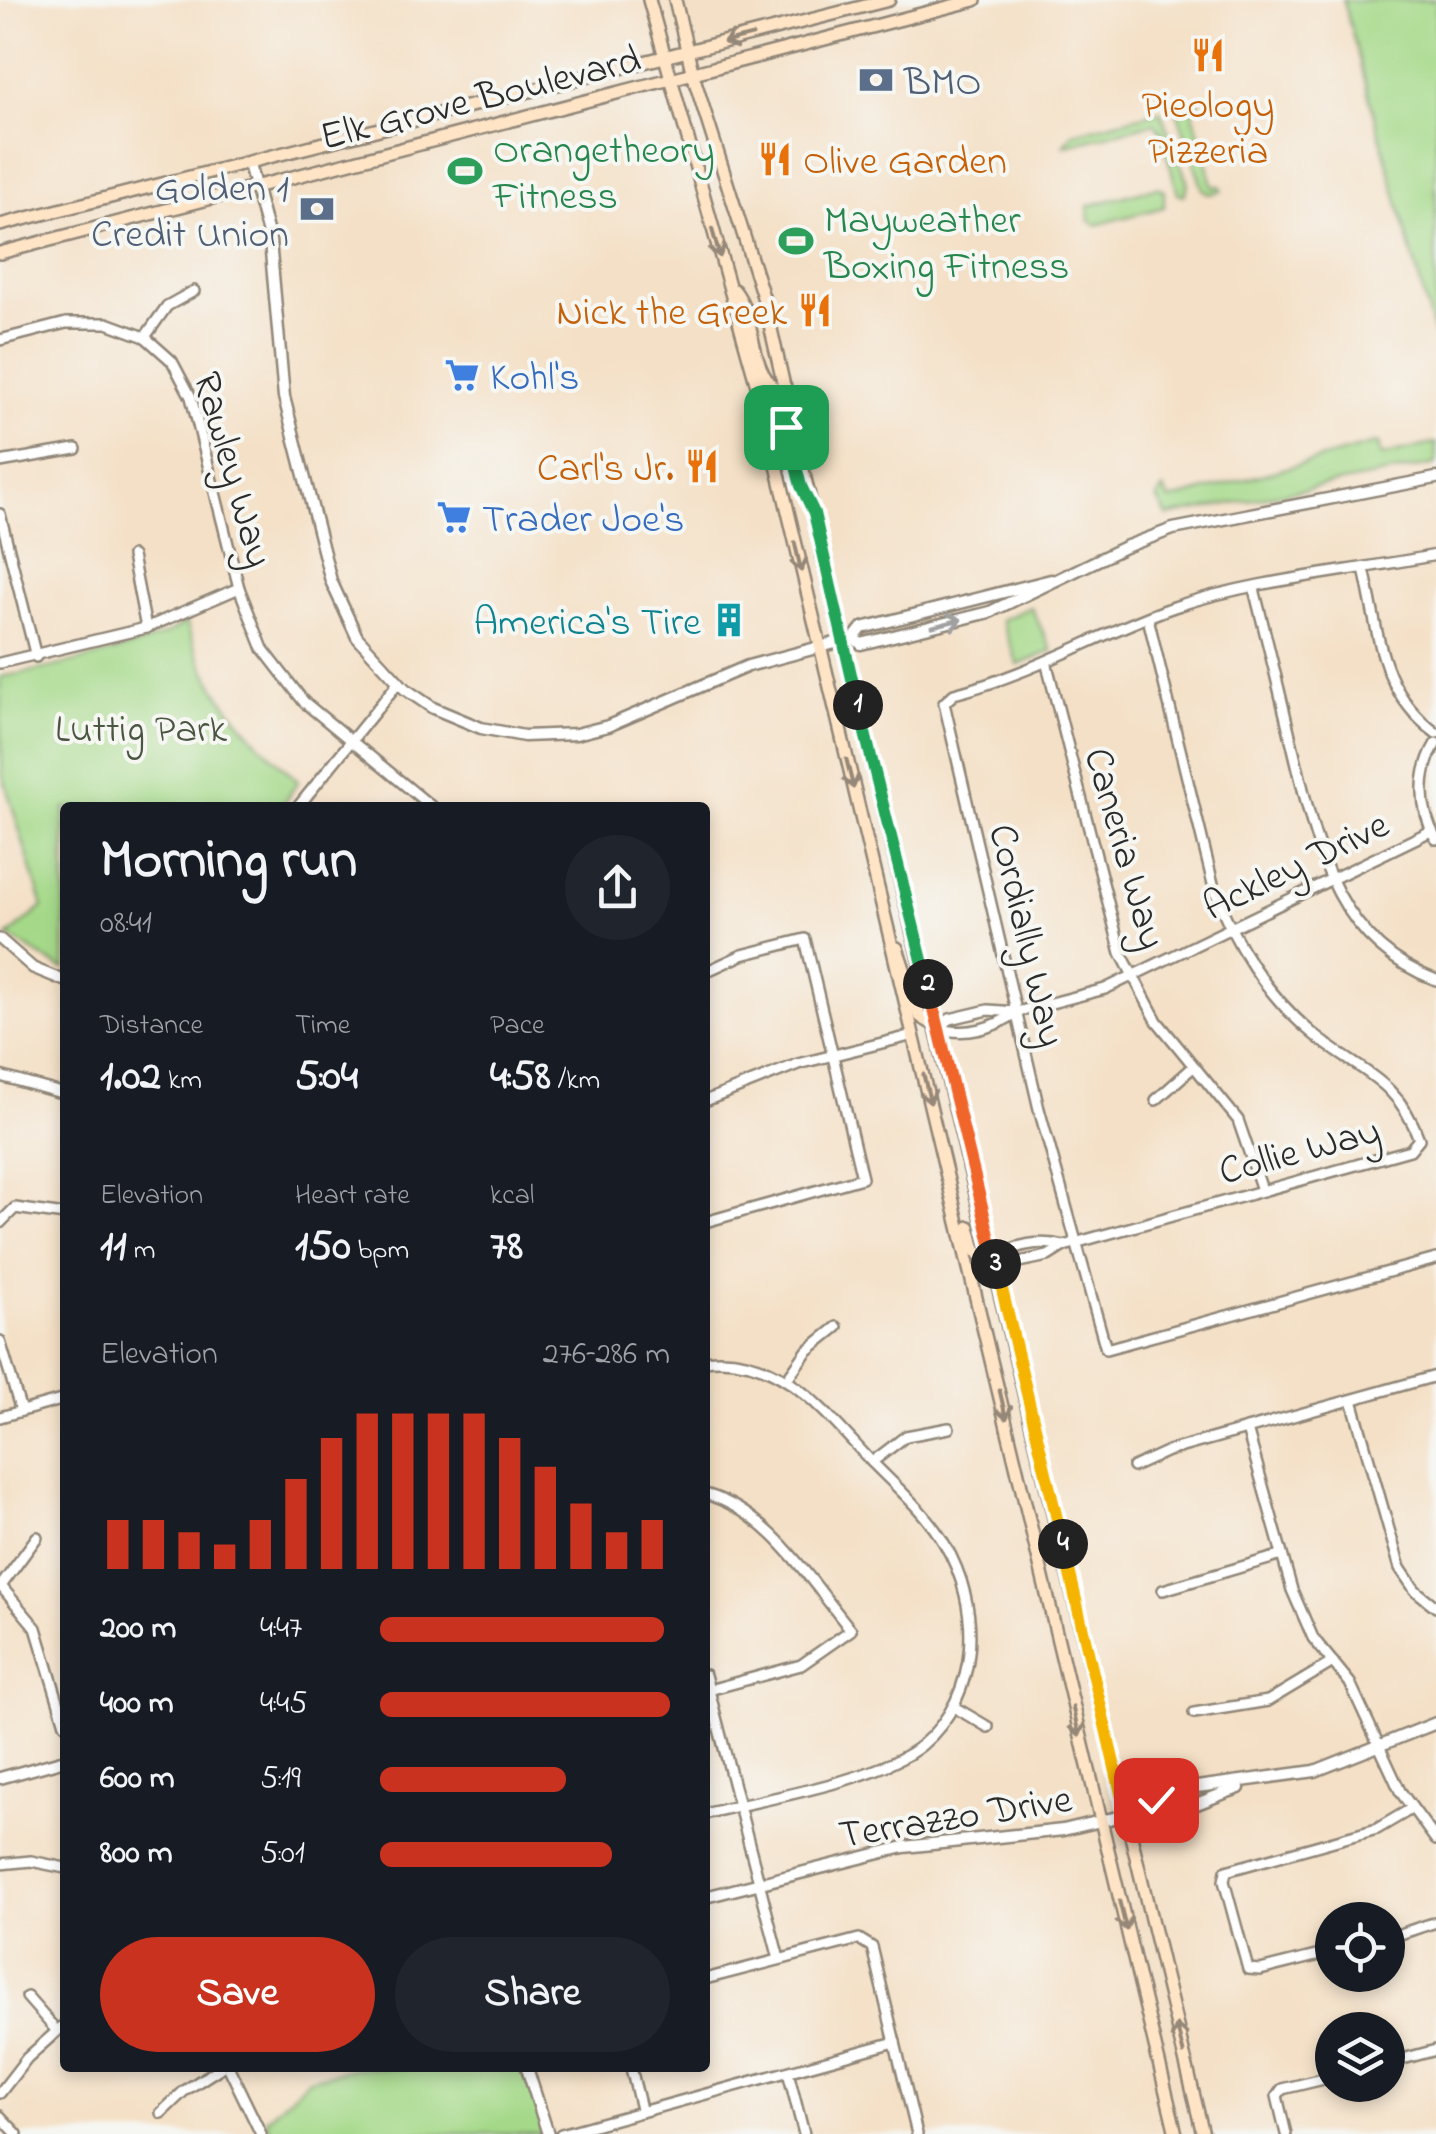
<!DOCTYPE html>
<html lang="en">
<head>
<meta charset="utf-8">
<style>
  :root { --surface:#171b24; --page:#20242c; --text:#f1f3f6; --muted:#9ea1a6; --accent:#c8321e }
  body { margin:0; font-family:"Indie Flower",sans-serif; background:var(--page); color:var(--text); height:100vh; display:flex; flex-direction:column; font-size:38px; white-space:nowrap }
  * { box-sizing:border-box; margin:0 }
  p { font-size:32px; color:var(--muted) }
  .icon { flex:none; width:55px; height:55px; fill:none; stroke:currentColor; stroke-width:2; stroke-linecap:round; stroke-linejoin:round }
  .map { position:relative; flex:1; overflow:hidden }
  .sheet { position:absolute; left:60px; top:802px; width:650px; height:1270px; display:flex; flex-direction:column; background:var(--surface); border-radius:10px; box-shadow:0 5px 15px #0003 }
  .sheet>* { flex:none }
  .buttons { position:absolute; left:1315px; top:1902px; display:grid; gap:20px }
  .buttons a { display:grid; place-items:center; width:90px; height:90px; border-radius:50%; background:var(--surface); box-shadow:0 5px 15px #0003; font-size:50px }
  .pin { position:absolute; display:grid; place-items:center; width:85px; height:85px; color:#fff; margin:-42px; border-radius:20px; box-shadow:0 5px 15px #0006 }
  .km { position:absolute; width:50px; height:50px; margin:-25px; border-radius:50%; background:#222; color:#fff; font-size:28px; line-height:50px; text-align:center }
  .round { display:grid; place-items:center; flex:none; width:105px; height:105px; border-radius:52px; background:var(--page) }
  .head { display:flex; align-items:center; justify-content:space-between; height:170px; padding:0 40px }
  h1 { font-size:55px; font-weight:700; line-height:75px }
  .figures { display:grid; grid-template-columns:repeat(3,1fr); gap:15px; height:170px; padding:10px 40px }
  .figures div { display:grid; align-content:center }
  .figures b { font-size:42px; font-weight:700 }
  .figures small { font-size:28px; font-weight:400 }
  .figures p { font-size:28px }
  .chart { height:280px; padding:20px 40px }
  .chart p { display:flex; justify-content:space-between }
  .chart svg { width:100%; height:180px; margin-top:10px; stroke:var(--accent); stroke-width:6 }
  .action { display:flex; gap:20px; margin-top:auto; padding:20px 40px }
  .action a { flex:1; height:115px; border-radius:60px; background:var(--accent); color:#fff; font-size:40px; font-weight:700; line-height:115px; text-align:center }
  .action a+a { background:var(--page); color:var(--text) }
  ul { padding:0 40px; list-style:none; font-size:32px }
  li { display:grid; grid-template-columns:160px 120px 1fr; align-items:center; height:75px }
  li i { height:25px; border-radius:12px; background:var(--accent) }
  .map>svg:first-child { display:block }
  .green { fill:#a5d989; stroke:#68825a; stroke-width:2.5 }
  .lines { fill:none; stroke-linecap:round; stroke-linejoin:round }
  .minor-casing { stroke:#908678; stroke-width:14 }
  .tertiary-casing { stroke:#908678; stroke-width:15 }
  .secondary-casing { stroke:#908678; stroke-width:16 }
  .minor { stroke:#fff; stroke-width:9 }
  .tertiary { stroke:#fff; stroke-width:10 }
  .secondary { stroke:#ffe4c6; stroke-width:11 }
  .oneway { stroke:#958878 }
  .oneway2 { stroke:#a0a0a0 }
  .split-1-casing { stroke:#fff; stroke-width:20 }
  .split-2-casing { stroke:#fff; stroke-width:20 }
  .split-3-casing { stroke:#fff; stroke-width:20 }
  .split-4-casing { stroke:#fff; stroke-width:20 }
  .split-5-casing { stroke:#fff; stroke-width:20 }
  .split-1 { stroke:#22a559; stroke-width:12 }
  .split-2 { stroke:#22a559; stroke-width:12 }
  .split-3 { stroke:#f0652b; stroke-width:12 }
  .split-4 { stroke:#f5b400; stroke-width:12 }
  .split-5 { stroke:#f5b400; stroke-width:12 }
  .labels { text-anchor:middle; stroke-width:8; stroke-linejoin:round; paint-order:stroke }
  .service-label { font-size:40px; fill:#4e5e75; stroke:#f6f6f2; text-anchor:start }
  .street-label { font-size:40px; fill:#2b2b2b; stroke:#f6f6f2 }
  .food-label { font-size:40px; fill:#c56008; stroke:#f6f6f2; text-anchor:end }
  .leisure-label { font-size:40px; fill:#27864d; stroke:#f6f6f2; text-anchor:start }
  .shop-label { font-size:40px; fill:#366cbe; stroke:#f6f6f2; text-anchor:start }
  .culture-label { font-size:40px; fill:#0d838f; stroke:#f6f6f2; text-anchor:end }
  .park-label { font-size:40px; fill:#4a5642; stroke:#f6f6f2 }
</style>
</head>
<body>
<div class="map">
<svg width="1436" height="2134" viewBox="0 0 1436 2134">
  <rect width="100%" height="100%" fill="#f6f6f2"/>
  <filter id="ink" filterUnits="userSpaceOnUse"><feTurbulence type="fractalNoise" baseFrequency=".01" numOctaves="2"/><feDisplacementMap in="SourceGraphic" scale="20" xChannelSelector="R" yChannelSelector="G"/><feConvolveMatrix kernelMatrix="1 2 1 2 8 2 1 2 1" color-interpolation-filters="sRGB"/></filter>
  <filter id="wash" filterUnits="userSpaceOnUse"><feTurbulence type="fractalNoise" baseFrequency=".0048" numOctaves="4" result="noise"/><feDisplacementMap in="SourceGraphic" scale="40" xChannelSelector="R" yChannelSelector="G"/><feGaussianBlur stdDeviation="2.25" result="paint"/><feColorMatrix in="noise" values="0 0 0 0 0 0 0 0 0 0 0 0 0 0 0 0 0 1.4 0 .05"/><feComposite in="paint" operator="in"/></filter>
  <g filter="url(#wash)">
    <rect width="100%" height="100%" fill="#f4e0c6"/>
    <g class="green">
      <path d="M1343 0H1436V342Z"/>
      <path d="M1198 100 1200 106 1192 109 1213 187 1220 186 1222 191 1210 194 1203 190 1177 111 1180 106Z"/>
      <path d="M1160 111 1188 183 1184 195 1178 194 1160 130 1154 123 1064 146 1073 133Z"/>
      <path d="M1157 187 1164 191V207L1096 225 1089 220 1088 206Z"/>
      <path d="M1378 443 1381 456 1436 443V464L1167 516 1157 498 1163 489 1170 500Z"/>
      <path d="M1031 607 1052 651 1018 665 1001 620Z"/>
      <path d="M186 621C205 690 247 734 298 781L282 807 65 808V969L61 968 8 936 43 907 2 773 0 677C37 671 164 646 186 621Z"/>
      <path d="M355 2068H529L548 2134H271L266 2119 309 2079Z"/>
    </g>
  </g>
  <g filter="url(#ink)">
    <g class="lines">
      <g class="minor-casing">
        <g id="minor">
          <path d="M145 337 167 306 194 291"/>
          <path d="M0 340 66 323H107L145 337 172 361 191 397 239 588 263 649 304 702 433 808"/>
          <path d="M0 462 76 449"/>
          <path d="M0 514 36 657"/>
          <path d="M1436 555C1350 572 1257 579 1174 607 1099 633 1032 674 954 694L944 703 1039 1109 1106 1349 1436 1259"/>
          <path d="M132 556 146 628"/>
          <path d="M1364 569C1379 633 1379 691 1436 733"/>
          <path d="M1254 589C1268 643 1281 698 1294 752 1317 847 1334 941 1436 980"/>
          <path d="M0 663 146 628 239 588"/>
          <path d="M1047 665 1121 953 1157 1021 1238 1120 1262 1190"/>
          <path d="M1436 743C1418 773 1419 808 1436 839"/>
          <path d="M297 808 398 683"/>
          <path d="M0 939 33 968 65 981"/>
          <path d="M705 972 742 955 805 939 862 1178 705 1222"/>
          <path d="M939 1028 950 1019 988 1010 1017 1012 1105 989 1431 831"/>
          <path d="M939 1028C965 1037 995 1028 1017 1012"/>
          <path d="M0 1076 65 1094"/>
          <path d="M1156 1100 1192 1068"/>
          <path d="M705 1101 798 1064 914 1035"/>
          <path d="M0 1223 15 1208 65 1215"/>
          <path d="M995 1258 1005 1265 1048 1256 1064 1246 1410 1150 1419 1139C1397 1077 1357 1071 1312 1033 1268 996 1233 943 1214 888L1148 618"/>
          <path d="M995 1258C1015 1244 1041 1240 1064 1246"/>
          <path d="M0 1341 21 1411"/>
          <path d="M705 1361C779 1352 823 1410 868 1458 893 1484 925 1511 944 1543 982 1606 981 1695 922 1745 879 1781 762 1799 705 1814"/>
          <path d="M787 1379 807 1351 837 1327"/>
          <path d="M1352 1400 1400 1568 1415 1590 1436 1607"/>
          <path d="M0 1417 65 1399"/>
          <path d="M1247 1429 1292 1590 1313 1638 1350 1683 1400 1791 1436 1840"/>
          <path d="M872 1462 906 1436 949 1428"/>
          <path d="M1133 1467 1168 1451 1436 1376"/>
          <path d="M705 1494C770 1512 810 1581 851 1630L801 1665 705 1691"/>
          <path d="M0 1585 36 1628 65 1724"/>
          <path d="M1 1586 37 1537"/>
          <path d="M1163 1590 1282 1555"/>
          <path d="M705 1675 779 1959"/>
          <path d="M954 1707 988 1727"/>
          <path d="M1194 1713 1268 1701 1333 1662"/>
          <path d="M0 1864 31 1861 65 1868"/>
          <path d="M1388 1938 1436 1922"/>
          <path d="M1332 1952 1260 1970 1248 1969 1224 1881 1226 1871 1377 1829 1411 1809"/>
          <path d="M705 1979 859 1939 872 1947 917 2134"/>
          <path d="M27 1997 56 2030"/>
          <path d="M1388 2063 1436 2050"/>
          <path d="M229 2068 261 2134"/>
          <path d="M631 2068 641 2109"/>
          <path d="M788 2072 804 2134"/>
          <path d="M0 2093 27 2058 65 2024"/>
          <path d="M161 2113 184 2091 220 2068"/>
          <path d="M0 2116 17 2134"/>
          <path d="M561 2134 895 2042"/>
          <path d="M1286 2134 1277 2096 1282 2089 1332 2077"/>
        </g>
      </g>
      <g class="tertiary-casing">
        <g id="tertiary">
          <path d="M249 164 270 241 284 397 331 581 357 637 405 689 433 708 481 728 524 736 576 734 608 726 748 666 854 638 861 644 990 612 1125 547 1173 529 1436 478"/>
          <path d="M854 638 862 628 1051 580"/>
          <path d="M0 1778 65 1760"/>
          <path d="M1127 1815C1168 1822 1201 1800 1239 1788"/>
          <path d="M705 1897 904 1847 1063 1830 1126 1815 1182 1789 1315 1771 1436 1723"/>
          <path d="M527 2068 548 2134"/>
        </g>
      </g>
      <g class="secondary-casing">
        <g id="secondary">
          <path d="M649 0 763 407 1176 2134"/>
          <path d="M675 0 693 75 765 303 842 640 1203 2134"/>
          <path d="M0 225 889 0"/>
          <path d="M0 253 975 0"/>
          <path d="M734 290C757 318 748 370 777 390L785 387"/>
          <path d="M763 407 780 418 791 443"/>
          <path d="M897 948 920 1016 939 1028"/>
          <path d="M969 1227 975 1250 984 1258H995"/>
        </g>
      </g>
      <use href="#minor" class="minor"/>
      <use href="#tertiary" class="tertiary"/>
      <use href="#secondary" class="secondary"/>
    </g>
    <defs><path id="oneway-shaft" d="M-6 0H5M1.5-3L5.5 0L1.5 3" fill="none" stroke-width="1.6" stroke-linecap="round" stroke-linejoin="round" transform="scale(2.5)"/></defs>
    <g class="oneway">
      <use href="#oneway-shaft" transform="translate(738 39) rotate(166)"/>
      <use href="#oneway-shaft" transform="translate(716 243) rotate(74)"/>
      <use href="#oneway-shaft" transform="translate(798 557) rotate(77)"/>
      <use href="#oneway-shaft" transform="translate(850 774) rotate(76)"/>
      <use href="#oneway-shaft" transform="translate(927 1089) rotate(76)"/>
      <use href="#oneway-shaft" transform="translate(1003 1405) rotate(77)"/>
      <use href="#oneway-shaft" transform="translate(1076 1722) rotate(77)"/>
      <use href="#oneway-shaft" transform="translate(1123 1916) rotate(76)"/>
      <use href="#oneway-shaft" transform="translate(1180 2039) rotate(-104)"/>
    </g>
    <use class="oneway2" href="#oneway-shaft" transform="translate(947 623) rotate(-14)"/>
  </g>
  <g class="lines" filter="url(#ink)">
    <g class="split-1-casing">
      <path id="split-1" d="M786 427 801 486 814 513 858 705"/>
    </g>
    <g class="split-2-casing">
      <path id="split-2" d="M858 705 928 984"/>
    </g>
    <g class="split-3-casing">
      <path id="split-3" d="M928 984 996 1264"/>
    </g>
    <g class="split-4-casing">
      <path id="split-4" d="M996 1264 1063 1544"/>
    </g>
    <g class="split-5-casing">
      <path id="split-5" d="M1063 1544 1126 1815 1156 1800"/>
    </g>
    <use href="#split-1" class="split-1"/>
    <use href="#split-2" class="split-2"/>
    <use href="#split-3" class="split-3"/>
    <use href="#split-4" class="split-4"/>
    <use href="#split-5" class="split-5"/>
  </g>
  <defs>
    <g id="restaurant-bare" transform="scale(2.7)"><path d="M-5-6h1v4h1v-4h1v4h1v-4h1v5L-1.5 .5V6h-2V.5L-5-1ZM5-6V6H3V1.5H1.5Q1.5-4 5-6Z" fill="#e8710a" stroke="#f6f6f2" stroke-width="2.5" paint-order="stroke"/></g>
    <g id="bank-bare" transform="scale(2.7)"><path d="M-6-4H6V4H-6ZM0-2.3a2.3 2.3 0 1 0 0 4.6a2.3 2.3 0 1 0 0-4.6Z" fill="#5c6f8a" stroke="#f6f6f2" stroke-width="2.5" paint-order="stroke"/></g>
    <g id="stadium-bare" transform="scale(2.7)"><path d="M0-5a6.5 5 0 1 0 0 10a6.5 5 0 1 0 0-10ZM-3.5-1.8h7v3.6h-7Z" fill="#2e9e5b" stroke="#f6f6f2" stroke-width="2.5" paint-order="stroke"/></g>
    <g id="supermarket-bare" transform="scale(2.7)"><path d="M-6-5.5h2.5l.6 2H6L4.5 2H-2.5L-4.4-4H-6ZM-1.5 3.2a1.3 1.3 0 1 0 .1 0ZM3 3.2a1.3 1.3 0 1 0 .1 0Z" fill="#3f7fe0" stroke="#f6f6f2" stroke-width="2.5" paint-order="stroke"/></g>
    <g id="building-bare" transform="scale(2.7)"><path d="M-4-6H4V6H1V3H-1V6H-4ZM-2.5-4.3h1.7v1.8h-1.7ZM.8-4.3h1.7v1.8H.8ZM-2.5-1h1.7V.8h-1.7ZM.8-1h1.7V.8H.8Z" fill="#0f9aa8" stroke="#f6f6f2" stroke-width="2.5" paint-order="stroke"/></g>
  </defs>
  <g fill-rule="evenodd">
    <use href="#restaurant-bare" x="1208" y="55"/>
    <use href="#bank-bare" x="876" y="80"/>
    <use href="#restaurant-bare" x="775" y="159"/>
    <use href="#stadium-bare" x="465" y="171"/>
    <use href="#bank-bare" x="317" y="209"/>
    <use href="#stadium-bare" x="796" y="241"/>
    <use href="#restaurant-bare" x="815" y="310"/>
    <use href="#supermarket-bare" x="462" y="375"/>
    <use href="#restaurant-bare" x="702" y="466"/>
    <use href="#supermarket-bare" x="454" y="517"/>
    <use href="#building-bare" x="729" y="620"/>
  </g>
  <g class="labels">
    <g class="service-label">
      <text x="904" y="94">BMO</text>
      <text x="289" y="200" text-anchor="end">Golden 1<tspan x="289" dy="46">Credit Union</tspan></text>
    </g>
    <g class="street-label">
      <text transform="translate(480 96) rotate(-14)" y="14">Elk Grove Boulevard</text>
      <text transform="translate(235 469) rotate(74)" y="14">Rawley Way</text>
      <text transform="translate(1127 848) rotate(74)" y="14">Caneria Way</text>
      <text transform="translate(1295 864) rotate(-26)" y="14">Ackley Drive</text>
      <text transform="translate(1029 935) rotate(77)" y="14">Cordially Way</text>
      <text transform="translate(1299 1149) rotate(-15)" y="14">Collie Way</text>
      <text transform="translate(955 1815) rotate(-9)" y="14">Terrazzo Drive</text>
    </g>
    <g class="food-label">
      <text x="1208" y="117" text-anchor="middle">Pieology<tspan x="1208" dy="46">Pizzeria</tspan></text>
      <text x="803" y="173" text-anchor="start">Olive Garden</text>
      <text x="787" y="324">Nick the Greek</text>
      <text x="674" y="480">Carl's Jr.</text>
    </g>
    <g class="leisure-label">
      <text x="493" y="162">Orangetheory<tspan x="493" dy="46">Fitness</tspan></text>
      <text x="824" y="232">Mayweather<tspan x="824" dy="46">Boxing Fitness</tspan></text>
    </g>
    <g class="shop-label">
      <text x="490" y="389">Kohl's</text>
      <text x="482" y="531">Trader Joe's</text>
    </g>
    <g class="culture-label">
      <text x="701" y="634">America's Tire</text>
    </g>
    <g class="park-label">
      <text x="141" y="741">Luttig Park</text>
    </g>
  </g>
</svg>
<div class="buttons">
<a><svg class="icon" aria-label="locate" viewBox="0 0 24 24"><circle cx="12" cy="12" r="6"/><path d="M12 2v4M12 18v4M2 12h4M18 12h4"/></svg></a>
<a><svg class="icon" aria-label="layers" viewBox="0 0 24 24"><path d="M12 4l9 5-9 5-9-5zM3 14l9 5 9-5"/></svg></a>
</div>
<div class="pin" style="left:786px;top:427px;background:#1e9e55"><svg class="icon" aria-label="arrive" viewBox="0 0 24 24"><path d="M6 21V4h12l-3 4 3 4H6"/></svg></div>
<div class="pin" style="left:1156px;top:1800px;background:#d93025"><svg class="icon" aria-label="check" viewBox="0 0 24 24"><path d="M5 12l5 5 9-10"/></svg></div>
<b class="km" style="left:858px;top:705px">1</b>
<b class="km" style="left:928px;top:984px">2</b>
<b class="km" style="left:996px;top:1264px">3</b>
<b class="km" style="left:1063px;top:1544px">4</b>
<section class="sheet">
<div class="head"><div><h1>Morning run</h1><p>08:41</p></div><a class="round"><svg class="icon" aria-label="share" viewBox="0 0 24 24"><path d="M12 15V3M7 8l5-5 5 5M5 13v7h14v-7"/></svg></a></div>
<div class="figures">
<div><p>Distance</p><b>1.02<small> km</small></b></div>
<div><p>Time</p><b>5:04</b></div>
<div><p>Pace</p><b>4:58<small> /km</small></b></div>
</div>
<div class="figures">
<div><p>Elevation</p><b>11<small> m</small></b></div>
<div><p>Heart rate</p><b>150<small> bpm</small></b></div>
<div><p>kcal</p><b>78</b></div>
</div>
<div class="chart"><p><span>Elevation</span>276–286 m</p>
<svg viewBox="0 0 160 44" preserveAspectRatio="none"><path d="M5 44V32M15 44V32M25 44V35M35 44V38M45 44V32M55 44V22M65 44V12M75 44V6M85 44V6M95 44V6M105 44V6M115 44V12M125 44V19M135 44V28M145 44V35M155 44V32"/></svg>
</div>
<ul>
<li><b>200 m</b>4:47<i style="width:98%"></i></li>
<li><b>400 m</b>4:45<i style="width:100%"></i></li>
<li><b>600 m</b>5:19<i style="width:64%"></i></li>
<li><b>800 m</b>5:01<i style="width:80%"></i></li>
</ul>
<div class="action"><a>Save</a><a>Share</a></div>
</section>
</div>
</body>
</html>
